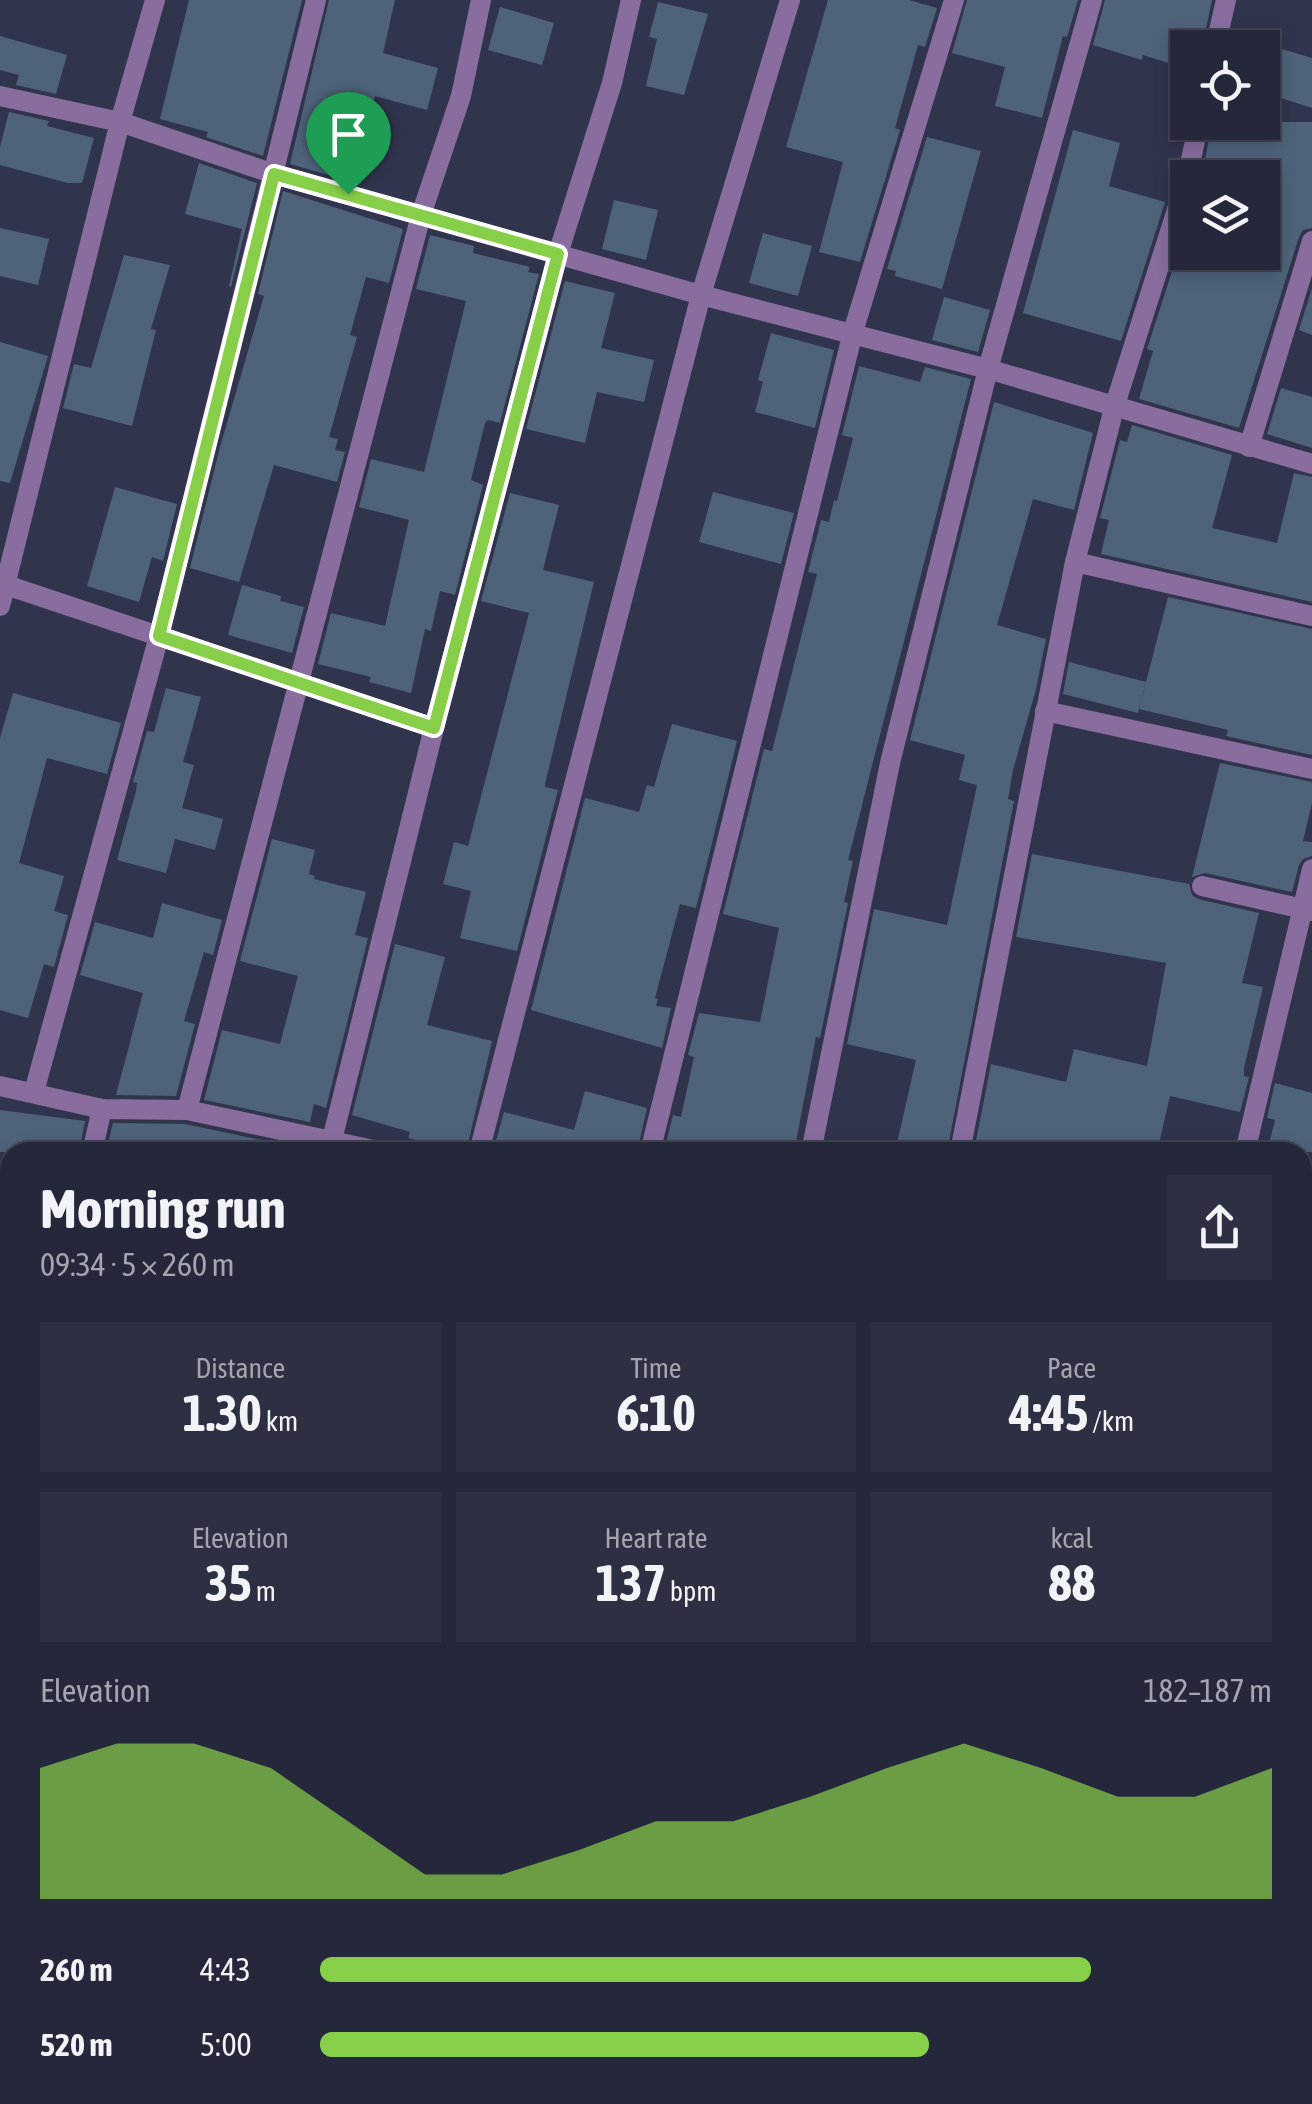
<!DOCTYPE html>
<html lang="en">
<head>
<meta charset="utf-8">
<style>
  :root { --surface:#25273a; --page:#2d2f42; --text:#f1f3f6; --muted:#a3a5af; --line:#424454; --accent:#88cf49 }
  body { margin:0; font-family:"Asap Condensed",sans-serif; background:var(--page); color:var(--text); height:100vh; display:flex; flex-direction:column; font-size:38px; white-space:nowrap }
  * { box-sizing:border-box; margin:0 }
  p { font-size:32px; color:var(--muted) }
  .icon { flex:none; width:55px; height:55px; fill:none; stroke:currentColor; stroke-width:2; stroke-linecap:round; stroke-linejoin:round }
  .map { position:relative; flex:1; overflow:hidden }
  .panel { position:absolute; left:0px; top:1142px; width:1312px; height:962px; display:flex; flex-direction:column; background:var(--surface); border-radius:30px 30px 0 0; box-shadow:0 5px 15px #0003,0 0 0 2px var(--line) }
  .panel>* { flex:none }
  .controls { position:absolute; left:1170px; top:30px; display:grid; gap:20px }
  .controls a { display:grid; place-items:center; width:110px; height:110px; border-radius:0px; background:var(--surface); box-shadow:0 5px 15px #0003,0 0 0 2px var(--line); font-size:50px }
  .pin { position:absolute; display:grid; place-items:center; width:85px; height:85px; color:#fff; margin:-102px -42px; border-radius:50% 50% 50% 0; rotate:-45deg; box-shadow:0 0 10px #0007 }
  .pin .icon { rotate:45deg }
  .round { display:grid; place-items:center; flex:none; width:105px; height:105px; border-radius:0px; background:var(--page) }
  .headline { display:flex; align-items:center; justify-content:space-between; height:170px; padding:0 40px }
  h1 { font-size:55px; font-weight:700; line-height:75px }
  .figures { display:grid; grid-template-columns:repeat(3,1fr); gap:15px; height:170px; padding:10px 40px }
  .figures div { display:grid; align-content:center; border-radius:0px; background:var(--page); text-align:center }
  .figures b { font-size:50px; font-weight:700 }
  .figures small { font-size:28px; font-weight:400 }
  .figures p { font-size:28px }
  .chart { height:280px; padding:20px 40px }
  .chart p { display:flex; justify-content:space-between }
  .chart svg { width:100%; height:180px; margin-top:10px; fill:var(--accent); opacity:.7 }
  ul { padding:0 40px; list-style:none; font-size:32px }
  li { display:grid; grid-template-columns:160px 120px 1fr; align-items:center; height:75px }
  li i { height:25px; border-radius:12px; background:var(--accent) }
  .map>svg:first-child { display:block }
  .building { fill:#4e637a }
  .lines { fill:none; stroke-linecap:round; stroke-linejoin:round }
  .minor { stroke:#886d9e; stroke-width:20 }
  .route-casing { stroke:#fff; stroke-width:20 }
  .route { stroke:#88cf49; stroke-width:12 }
</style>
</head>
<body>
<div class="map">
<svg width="1312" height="2104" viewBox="0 0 1312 2104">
  <rect width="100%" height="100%" fill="#31344d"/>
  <g class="building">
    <path d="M189 0H302L263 156 206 137 208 132 160 119Z"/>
    <path d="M329 0H395L383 53 438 68 427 110 375 96 354 182 290 164Z"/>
    <path d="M828 0H909L937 8 925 47 918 45 895 128 900 130 860 262 819 252 843 162 786 147Z"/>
    <path d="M967 0H1078L1067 37 1063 36 1042 118 995 106 1005 67 952 53Z"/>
    <path d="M1105 0H1212L1202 48H1188V69L1143 55 1142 60 1093 45Z"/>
    <path d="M658 2 708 14 684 95 646 86 657 39 649 37Z"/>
    <path d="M500 7 554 23 542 65 488 50Z"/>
    <path d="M0 36 67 55 56 94 16 85 19 75 0 70Z"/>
    <path d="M1262 43 1312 58V108L1262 92Z"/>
    <path d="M9 112 49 121 47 126 94 138 82 183H68L0 165V147Z"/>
    <path d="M1212 122H1312V228L1303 230 1299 237 1239 428 1139 399 1153 351 1147 349 1188 222V252H1262V178H1240L1204 166Z"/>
    <path d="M1073 130 1120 143 1109 186 1165 202 1121 341 1023 313Z"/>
    <path d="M927 137 981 151 942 289 895 276 896 271 887 269Z"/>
    <path d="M199 163 257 183 231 287 229 286 242 229 185 214Z"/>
    <path d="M283 191 403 229 389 283 366 277 350 335 357 337 329 437 338 439 335 450 345 452 337 482 274 465 239 582 190 568 220 447 264 296 258 294Z"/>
    <path d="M614 200 658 210 646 260 602 249Z"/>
    <path d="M0 228 49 239 38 285 0 276Z"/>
    <path d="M763 233 812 246 798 296 749 283Z"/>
    <path d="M430 235 474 246 473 253 530 267 528 272 539 274 500 423 488 420 485 423 471 480 483 485 455 595 440 591 431 631 425 629 411 693 369 682 371 677 318 664 331 613 385 626 409 520 359 507 371 459 424 472 466 301 416 289Z"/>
    <path d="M124 255 170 265 151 329 156 330 132 426 63 408 74 364 91 368Z"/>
    <path d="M565 281 615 293 601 348 654 360 644 402 597 392 585 443 526 429Z"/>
    <path d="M1312 288V335L1299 330Z"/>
    <path d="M944 297 990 310 978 352 932 340Z"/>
    <path d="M771 333 834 350 815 428 755 412 763 382 758 380Z"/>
    <path d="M0 342 48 356 10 483 0 481Z"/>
    <path d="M859 366 920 382 925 367 971 379 848 860 853 861 844 902 848 903 820 1038 816 1037 794 1152H664L673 1115 681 1117 694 1057 688 1055 699 1013 760 1022 779 928 723 914 764 749 772 751 817 574 808 572 821 520 829 522 834 500 837 501 853 438 842 435Z"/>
    <path d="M1281 388 1312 397V448L1267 434Z"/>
    <path d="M994 402 1093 433 1074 510 1033 499 997 625 1046 639 1036 689 1013 770 1008 799 1014 801 947 1152H895L916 1060 847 1044 874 909 947 925 977 785 959 780 965 755 910 740Z"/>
    <path d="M1132 425 1232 455 1212 528 1277 543 1294 473 1312 477V602L1101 554 1109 520 1100 518 1120 440 1127 442Z"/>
    <path d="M115 487 177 504 163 561 152 557 139 602 87 586Z"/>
    <path d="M713 492 794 513 781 564 699 542Z"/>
    <path d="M510 493 559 505 543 570 594 582 545 784V787L558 790 517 951 460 938 471 891 443 884 454 842 468 846 529 613 481 601Z"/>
    <path d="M242 585 281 596 280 601 304 607 292 653 228 635Z"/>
    <path d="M1168 597 1312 629V755L1226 736 1228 730 1139 709Z"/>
    <path d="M1069 662 1146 682 1138 713 1063 694Z"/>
    <path d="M166 688 201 697 183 762 194 765 182 808 223 819 215 850 175 839 166 873 117 860 136 791 137 783 133 782 147 731 154 732Z"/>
    <path d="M13 693 121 723 107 774 47 758 19 863 64 876 54 911 68 915 54 967 44 964 28 1018 0 1010V738Z"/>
    <path d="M672 724 737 741 696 908 680 904 655 998 658 999 656 1006 671 1008 662 1048 531 1010 585 798 639 812 647 785 654 787Z"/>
    <path d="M1220 763 1312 782V803L1303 841 1312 842V856L1303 859 1299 865 1292 892 1205 873 1192 877Z"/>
    <path d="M272 839 315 850 309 874 315 876 314 879 366 892 355 935 368 938 326 1108 314 1104 310 1122 204 1100 222 1030 280 1044 298 976 240 961Z"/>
    <path d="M1032 854 1189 884 1192 895 1198 899 1259 913 1242 983 1263 987 1244 1068V1076L1249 1077 1240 1112 1170 1096 1157 1152H1008L975 1146 991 1064 1066 1082 1074 1049 1147 1066 1166 963 1016 937Z"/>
    <path d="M162 903 222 920 213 955 204 952 184 1021 195 1024 176 1096 116 1095 143 993 80 975 95 922 153 938Z"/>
    <path d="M395 944 445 957 427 1025 492 1041 466 1152 408 1138 410 1132 352 1115Z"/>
    <path d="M1275 1083 1312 1093V1152H1267L1275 1120 1267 1118Z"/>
    <path d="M585 1091 647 1108 637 1152H493L504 1112 574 1130Z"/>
    <path d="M0 1110 85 1121 79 1152H0Z"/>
    <path d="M113 1123 185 1124 303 1149 302 1152H106Z"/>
  </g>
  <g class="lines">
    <g class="minor">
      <path d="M1215 48 1226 0"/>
      <path d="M0 96 120 122 274 174 701 295 988 369 1312 464"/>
      <path d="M1249 447 1312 241"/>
      <path d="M1075 562 1312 616"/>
      <path d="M0 583 434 728"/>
      <path d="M0 606 120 122 155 0"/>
      <path d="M1045 711 1312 769"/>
      <path d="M1202 886 1312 911"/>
      <path d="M0 1086 102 1109 187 1110 383 1152"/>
      <path d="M34 1092 159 636 316 0"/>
      <path d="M187 1110 421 215 461 96 481 0"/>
      <path d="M92 1152 102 1109"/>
      <path d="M329 1152 434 728 558 254 612 83 631 0"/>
      <path d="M479 1152 701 295 790 0"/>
      <path d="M650 1152 853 332 954 0"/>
      <path d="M811 1152 890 763 988 369 1092 0"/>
      <path d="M960 1152 1075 562 1114 408 1187 178 1199 122"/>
      <path d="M1245 1152 1312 869"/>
      <path d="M1302 1387 1312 1389"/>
      <path d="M1302 1535 1312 1499"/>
      <path d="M0 1752 10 1749"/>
      <path d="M1302 1929 1312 1931"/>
      <path d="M290 2095 323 2104"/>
      <path d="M423 2104 425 2095"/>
      <path d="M652 2104 654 2095"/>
      <path d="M859 2104 862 2095"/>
      <path d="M1178 2104 1179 2095"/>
    </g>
  </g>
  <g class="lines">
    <g class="route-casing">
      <path id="route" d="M274 174 558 254 434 728 159 636Z"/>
    </g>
    <use href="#route" class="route"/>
  </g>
</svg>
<div class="controls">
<a><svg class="icon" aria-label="locate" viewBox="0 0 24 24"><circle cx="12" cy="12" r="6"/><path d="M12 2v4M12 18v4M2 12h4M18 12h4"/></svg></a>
<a><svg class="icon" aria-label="layers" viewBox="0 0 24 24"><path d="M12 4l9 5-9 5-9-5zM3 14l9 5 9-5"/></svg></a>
</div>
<div class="pin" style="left:348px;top:194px;background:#1e9e55"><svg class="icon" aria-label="arrive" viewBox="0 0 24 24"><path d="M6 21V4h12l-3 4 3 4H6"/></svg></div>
<section class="panel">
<div class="headline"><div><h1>Morning run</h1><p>09:34 · 5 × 260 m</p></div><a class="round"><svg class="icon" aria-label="share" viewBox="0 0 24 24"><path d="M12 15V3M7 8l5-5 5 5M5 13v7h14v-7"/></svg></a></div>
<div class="figures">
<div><p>Distance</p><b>1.30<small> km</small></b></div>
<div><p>Time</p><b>6:10</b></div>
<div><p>Pace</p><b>4:45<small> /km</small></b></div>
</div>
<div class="figures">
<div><p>Elevation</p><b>35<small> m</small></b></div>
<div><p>Heart rate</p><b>137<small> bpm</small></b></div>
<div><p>kcal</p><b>88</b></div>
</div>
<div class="chart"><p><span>Elevation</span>182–187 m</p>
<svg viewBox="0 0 160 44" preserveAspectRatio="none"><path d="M0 44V12L10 6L20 6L30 12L40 25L50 38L60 38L70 32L80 25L90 25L100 19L110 12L120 6L130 12L140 19L150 19L160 12V44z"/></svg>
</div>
<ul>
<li><b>260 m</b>4:43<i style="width:81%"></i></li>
<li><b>520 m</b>5:00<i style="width:64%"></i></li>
</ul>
</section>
</div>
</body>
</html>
